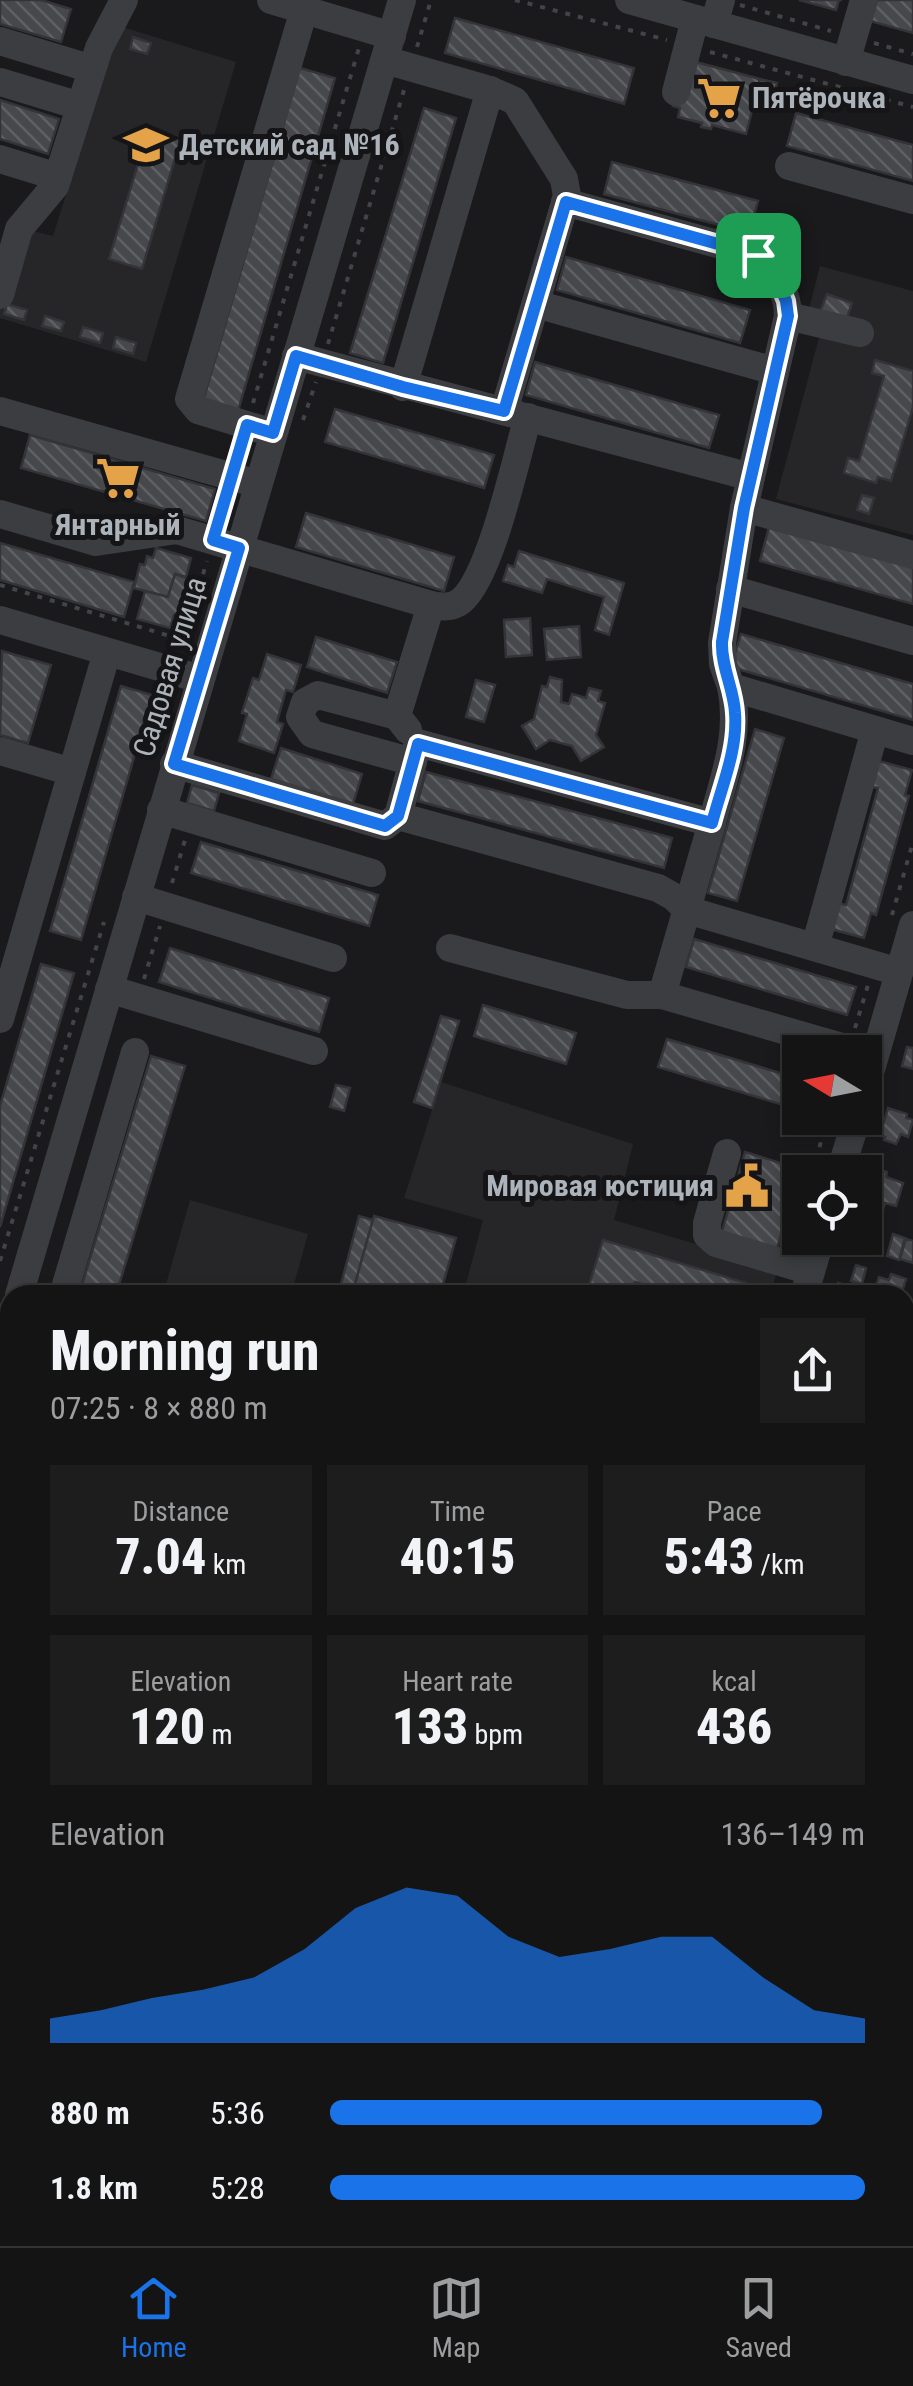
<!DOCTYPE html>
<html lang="en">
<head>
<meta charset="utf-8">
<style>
  :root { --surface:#141415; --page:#1d1d1e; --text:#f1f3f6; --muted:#9d9ea0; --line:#333334; --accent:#1a73e8 }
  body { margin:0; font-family:"Roboto Condensed",sans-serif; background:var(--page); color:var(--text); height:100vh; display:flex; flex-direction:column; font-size:38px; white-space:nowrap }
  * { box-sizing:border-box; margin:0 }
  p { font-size:32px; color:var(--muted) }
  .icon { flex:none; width:55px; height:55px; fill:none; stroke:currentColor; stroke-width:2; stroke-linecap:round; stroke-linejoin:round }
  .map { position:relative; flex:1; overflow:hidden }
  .details { position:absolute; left:0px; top:1285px; width:915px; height:962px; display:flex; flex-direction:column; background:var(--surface); border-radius:30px 30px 0 0; box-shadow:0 5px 15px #0003,0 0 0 2px var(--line) }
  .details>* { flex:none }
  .needle { width:65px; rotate:280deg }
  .controls { position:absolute; left:782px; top:1035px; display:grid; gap:20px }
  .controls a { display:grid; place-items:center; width:100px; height:100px; border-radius:0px; background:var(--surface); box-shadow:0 5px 15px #0003,0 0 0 2px var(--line); font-size:50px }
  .pin { position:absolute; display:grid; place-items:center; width:85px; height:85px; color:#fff; margin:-42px; border-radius:20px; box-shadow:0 5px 15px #0006 }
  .round { display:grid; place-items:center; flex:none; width:105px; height:105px; border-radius:0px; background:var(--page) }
  .headline { display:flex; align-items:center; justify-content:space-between; height:170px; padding:0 50px }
  h1 { font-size:55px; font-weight:800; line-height:75px }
  .stats { display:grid; grid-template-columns:repeat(3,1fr); gap:15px; height:170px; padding:10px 50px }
  .stats div { display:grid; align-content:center; border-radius:0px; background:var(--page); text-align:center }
  .stats b { font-size:50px; font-weight:800 }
  .stats small { font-size:28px; font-weight:400 }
  .stats p { font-size:28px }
  .chart { height:280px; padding:20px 50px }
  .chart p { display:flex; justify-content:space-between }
  .chart svg { width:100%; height:180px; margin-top:10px; fill:var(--accent); opacity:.7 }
  ul { padding:0 50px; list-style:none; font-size:32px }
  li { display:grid; grid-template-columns:160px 120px 1fr; align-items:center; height:75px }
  li i { height:25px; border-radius:12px; background:var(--accent) }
  .tabs { display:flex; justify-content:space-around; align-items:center; height:140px; border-top:2px solid var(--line); background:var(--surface); font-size:28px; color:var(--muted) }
  .tabs a { display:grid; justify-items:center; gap:5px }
  .tabs .active { color:var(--accent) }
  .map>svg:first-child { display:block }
  .built { fill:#262629 }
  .industrial { fill:url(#industrial-furrows) }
  .building { fill:url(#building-back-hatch); stroke:#343438; stroke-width:2.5 }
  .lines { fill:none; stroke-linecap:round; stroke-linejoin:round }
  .path { stroke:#414448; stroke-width:4; stroke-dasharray:5 8; stroke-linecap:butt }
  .minor { stroke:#3b3d41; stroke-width:28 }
  .route-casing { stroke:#fff; stroke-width:20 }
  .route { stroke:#1a73e8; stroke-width:12 }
  .labels { text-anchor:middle; stroke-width:10; stroke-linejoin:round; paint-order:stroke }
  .poi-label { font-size:30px; font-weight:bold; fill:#adb3ba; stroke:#151517; text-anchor:start }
  .street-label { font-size:30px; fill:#adb3ba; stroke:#151517 }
</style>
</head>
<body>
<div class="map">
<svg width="913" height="2246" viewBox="0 0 913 2246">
  <defs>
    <pattern id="industrial-furrows" width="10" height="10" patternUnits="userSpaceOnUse" patternTransform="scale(2.5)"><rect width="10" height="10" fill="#262629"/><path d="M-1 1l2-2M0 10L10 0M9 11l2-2" fill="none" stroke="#434346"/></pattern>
    <pattern id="building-back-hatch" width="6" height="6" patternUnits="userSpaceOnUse" patternTransform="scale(2.5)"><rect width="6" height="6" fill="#47484c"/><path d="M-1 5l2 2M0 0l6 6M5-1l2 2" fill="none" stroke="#5f6064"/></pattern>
  </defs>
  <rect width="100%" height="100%" fill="#1a1a1c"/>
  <g class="built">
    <path d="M119 26 236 62 146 362 0 318V306L23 229 53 236Z"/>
    <path d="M820 266 913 291V535L776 499 820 334 804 328Z"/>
    <path d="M441 1082 633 1144 614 1220 778 1268 770 1295H463L483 1220 404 1198Z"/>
    <path d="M190 1200 308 1234 291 1295H163Z"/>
  </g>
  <path class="industrial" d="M10 1803V2001L0 1998V1888L6 1870 0 1862V1836Z"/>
  <g class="building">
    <path d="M0 0H41L71 9 61 42 0 24Z"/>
    <path d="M799 0H842H839L836 10Z"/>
    <path d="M876 0H913V33L870 21Z"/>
    <path d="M455 18 634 68 624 104 445 53Z"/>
    <path d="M133 37 151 43 147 54 130 49Z"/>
    <path d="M692 61 760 79 746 134 712 125 711 129 701 127 702 123 678 117 680 108 673 106Z"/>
    <path d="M300 68 335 78 238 411 203 401Z"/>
    <path d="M760 79 777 83 770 110 753 105Z"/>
    <path d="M0 100 59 119 48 154 0 139Z"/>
    <path d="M424 108 456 118 383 363 350 353Z"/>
    <path d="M796 113 913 145V181L787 146Z"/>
    <path d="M149 128 181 138 142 269 109 259Z"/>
    <path d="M612 162 758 201 749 233 604 194Z"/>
    <path d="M566 257 750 310 740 343 557 290Z"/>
    <path d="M827 294 852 303 846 321 820 312Z"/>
    <path d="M7 304 27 310 24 320 4 314Z"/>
    <path d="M45 316 64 322 61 331 42 326Z"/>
    <path d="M83 327 103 333 100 343 80 337Z"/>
    <path d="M116 337 136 343 133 354 113 348Z"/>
    <path d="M875 360 913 371V407L891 481 878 477 876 483 844 473 848 458 859 461 884 376 872 373Z"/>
    <path d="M535 362 719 415 709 448 526 395Z"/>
    <path d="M335 409 494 455 484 488 325 442Z"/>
    <path d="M30 435 215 489 206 521 21 468Z"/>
    <path d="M862 495 874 498 869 514 857 510Z"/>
    <path d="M306 513 454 557 444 591 296 547Z"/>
    <path d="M769 527 913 567V604L760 561Z"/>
    <path d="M0 543 134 582 124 617 0 580Z"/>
    <path d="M156 548 191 558 186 577 175 574 168 597 134 588 140 564 145 565 147 556 153 558Z"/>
    <path d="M519 551 624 583 609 635 595 630 604 597 547 579 542 593 503 581 508 565 514 567Z"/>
    <path d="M175 574 190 579 180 617 174 615 170 628 137 619 145 591 168 597Z"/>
    <path d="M530 618 532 655 506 657 504 620Z"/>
    <path d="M579 626 581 657 547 660 544 629Z"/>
    <path d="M741 634 913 684V720L731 667Z"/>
    <path d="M316 637 397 662 387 693 307 667Z"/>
    <path d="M2 651 51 665 28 743 0 735Z"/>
    <path d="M267 654 301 665 293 692 286 690 277 722 283 724 274 753 239 741 247 714 242 713 253 678 259 680Z"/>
    <path d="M550 677 562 680 561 702 569 704 572 694 586 698 589 688 601 691 598 701 605 703 596 735 604 747 581 761 572 746 550 740 536 749 522 726 534 719 542 686 547 687Z"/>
    <path d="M476 680 495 685 484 722 466 717Z"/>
    <path d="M121 686 152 695 81 940 50 931Z"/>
    <path d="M755 729 784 738 737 901 708 893Z"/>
    <path d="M281 748 362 774 353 804 271 779Z"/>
    <path d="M879 761 912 770 905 795 909 796 876 915 871 913 864 938 831 929 838 903 846 905 878 788 872 787Z"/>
    <path d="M426 772 672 838 664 868 418 801Z"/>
    <path d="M192 785 219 793 214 811 187 803Z"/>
    <path d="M201 842 378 895 369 926 191 873Z"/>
    <path d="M694 939 856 987 847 1015 686 967Z"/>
    <path d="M170 948 329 998 319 1032 159 982Z"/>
    <path d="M41 964 74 973 0 1227V1106Z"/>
    <path d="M483 1005 576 1033 566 1064 474 1036Z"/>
    <path d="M441 1016 459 1021 432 1108 414 1102Z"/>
    <path d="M667 1039 800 1079V1110L658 1067Z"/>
    <path d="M907 1047 913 1048V1069L902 1066Z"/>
    <path d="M151 1056 185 1066 116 1295H79Z"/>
    <path d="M336 1085 350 1088 344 1111 330 1107Z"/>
    <path d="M888 1108 907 1114 906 1118 913 1120 908 1137 901 1134 896 1144 884 1140 885 1137 880 1135Z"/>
    <path d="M745 1152 800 1169 776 1252 721 1235Z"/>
    <path d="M870 1166 887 1172 886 1177 903 1183 896 1206 885 1203 883 1209 865 1204V1184Z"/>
    <path d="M359 1216 373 1220 353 1291 340 1288Z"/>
    <path d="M374 1216 456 1238 440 1295H352Z"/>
    <path d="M865 1228 873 1231 868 1250 848 1244 849 1238H865Z"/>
    <path d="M893 1234 905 1238 899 1260 887 1256Z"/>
    <path d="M906 1239 913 1241V1263L900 1259Z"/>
    <path d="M603 1240 746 1283 743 1295H680L635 1282 631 1295H586Z"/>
    <path d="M856 1265 866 1268 862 1284 851 1281Z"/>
    <path d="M891 1274 906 1279 901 1295 885 1293 886 1290 876 1287 879 1277 889 1280Z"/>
    <path d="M838 1283 867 1291 868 1295H834Z"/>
    <path d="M905 1362 913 1364V1390L905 1387Z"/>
    <path d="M0 1479 7 1481 6 1486 10 1487V1519L3 1517 5 1509 0 1507Z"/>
    <path d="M7 1563 10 1564V1607L0 1604V1587Z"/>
    <path d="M905 2101 913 2104V2131L905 2129Z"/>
    <path d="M430 2238 435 2239 458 2238 456 2246H427Z"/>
    <path d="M818 2238H841L838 2246H815Z"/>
  </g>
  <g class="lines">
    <g class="path">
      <path d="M515 0 667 40"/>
      <path d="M740 5 831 31"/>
      <path d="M874 43 913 54"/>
      <path d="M417 47 431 0"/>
      <path d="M710 52 913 107"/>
      <path d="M328 344 404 90"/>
      <path d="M253 403 359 48"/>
      <path d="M303 420 316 382"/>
      <path d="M219 518 225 498"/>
      <path d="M0 585 183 640 207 561"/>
      <path d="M172 883 185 840"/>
      <path d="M892 915 913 842"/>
      <path d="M144 979 160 926"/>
      <path d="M855 1028 868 985"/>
      <path d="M812 1172 828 1118"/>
      <path d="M791 1242 800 1213"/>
      <path d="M0 1261 104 922"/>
      <path d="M0 1413 10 1414"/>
    </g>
    <g class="minor">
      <path d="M271 0 392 36"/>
      <path d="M629 0 913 80"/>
      <path d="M714 24 721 0"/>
      <path d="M0 41 92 69"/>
      <path d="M385 60 490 90 515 101 564 179 567 196 504 411"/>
      <path d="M846 62 864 0"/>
      <path d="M0 82 80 106"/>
      <path d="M676 92 695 19"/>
      <path d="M0 159 58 177"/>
      <path d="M789 166 913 200"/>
      <path d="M565 202 757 255C775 267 788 294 788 316L744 508 913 555"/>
      <path d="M0 295 19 229 55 186 99 48 124 0"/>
      <path d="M536 304 775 371"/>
      <path d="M788 316 860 333"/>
      <path d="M296 356 751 477"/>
      <path d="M403 387 490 90"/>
      <path d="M0 411 258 484"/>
      <path d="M273 433 198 410 189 399 304 10"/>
      <path d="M0 514 96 542 177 530 431 605C442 607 452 608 461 601 491 577 516 457 528 417"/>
      <path d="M730 589 913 641"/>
      <path d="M0 620 200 679"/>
      <path d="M731 687 723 664 722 643 744 508"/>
      <path d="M397 716 318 695 305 702 300 717 312 734 413 762"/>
      <path d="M408 730 397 716 431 605"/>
      <path d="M0 751 72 772"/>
      <path d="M174 764 385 826 398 816 418 743 712 823C724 777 741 735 731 687L913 741"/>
      <path d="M161 810 372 873"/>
      <path d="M398 816 658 888 674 897 687 910 899 972"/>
      <path d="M136 897 333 958"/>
      <path d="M815 947 875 730"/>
      <path d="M450 948 627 995H662L859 1052"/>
      <path d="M109 989 314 1051"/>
      <path d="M662 995 712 823"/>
      <path d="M0 1019 107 652"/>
      <path d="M865 1090 913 925"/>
      <path d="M727 1153 707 1223V1235L716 1243 811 1271"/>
      <path d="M840 1172 857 1118"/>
      <path d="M19 1295 402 0"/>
      <path d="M63 1295 135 1052"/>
      <path d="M804 1295 821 1238"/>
      <path d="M0 1360 10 1325"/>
      <path d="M0 1446 10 1449"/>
      <path d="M905 1713 913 1715"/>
      <path d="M905 1927 913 1930"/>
      <path d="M0 2034 10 2037"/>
      <path d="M905 2082 913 2084"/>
      <path d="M905 2220 913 2193"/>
      <path d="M692 2238 721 2246"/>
      <path d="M522 2246 525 2238"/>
      <path d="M656 2246 658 2238"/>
    </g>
  </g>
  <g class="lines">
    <g class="route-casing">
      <path id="route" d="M566 202 758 255 772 267 786 301 788 316 744 508 722 642C721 667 734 689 735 713 738 750 721 788 712 823L418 744 398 816 385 826 174 764 239 548 213 540 247 425 273 433 296 356 403 387 504 411Z"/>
    </g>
    <use href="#route" class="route"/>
  </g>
  <defs>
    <g id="supermarket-bare" transform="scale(3.45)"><path d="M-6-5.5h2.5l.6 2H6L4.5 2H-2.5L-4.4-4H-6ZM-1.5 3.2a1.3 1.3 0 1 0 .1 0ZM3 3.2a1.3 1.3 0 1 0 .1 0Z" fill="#e4a349" stroke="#151517" stroke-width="2.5" paint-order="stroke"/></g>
    <g id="school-bare" transform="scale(3.45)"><path d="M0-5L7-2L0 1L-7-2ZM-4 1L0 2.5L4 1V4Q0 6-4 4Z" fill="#e4a349" stroke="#151517" stroke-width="2.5" paint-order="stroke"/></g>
    <g id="civic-bare" transform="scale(3.45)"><path d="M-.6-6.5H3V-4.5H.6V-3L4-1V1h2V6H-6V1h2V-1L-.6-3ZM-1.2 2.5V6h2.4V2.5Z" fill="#e4a349" stroke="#151517" stroke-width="2.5" paint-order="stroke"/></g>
  </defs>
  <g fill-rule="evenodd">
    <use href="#supermarket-bare" x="719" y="98"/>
    <use href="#school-bare" x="146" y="145"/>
    <use href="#supermarket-bare" x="118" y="478"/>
    <use href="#civic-bare" x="747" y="1186"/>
  </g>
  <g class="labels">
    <g class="poi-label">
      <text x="752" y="108">Пятёрочка</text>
      <text x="179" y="155">Детский сад №16</text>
      <text x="118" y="535" text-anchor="middle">Янтарный</text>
      <text x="714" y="1196" text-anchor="end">Мировая юстиция</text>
    </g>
    <g class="street-label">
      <text transform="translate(170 667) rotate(-73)" y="10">Садовая улица</text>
    </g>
  </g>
</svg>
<div class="controls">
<a><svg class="needle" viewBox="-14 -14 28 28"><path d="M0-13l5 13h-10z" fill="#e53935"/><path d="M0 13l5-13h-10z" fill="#9d9ea0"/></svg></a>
<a><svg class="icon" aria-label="locate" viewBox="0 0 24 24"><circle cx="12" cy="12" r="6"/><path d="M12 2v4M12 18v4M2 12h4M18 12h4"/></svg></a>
</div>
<div class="pin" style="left:758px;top:255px;background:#1e9e55"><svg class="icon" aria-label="arrive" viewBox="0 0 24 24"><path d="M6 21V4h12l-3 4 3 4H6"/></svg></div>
<section class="details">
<div class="headline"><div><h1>Morning run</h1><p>07:25 · 8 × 880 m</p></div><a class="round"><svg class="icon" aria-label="share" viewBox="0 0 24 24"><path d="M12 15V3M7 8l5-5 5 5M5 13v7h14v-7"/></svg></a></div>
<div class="stats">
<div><p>Distance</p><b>7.04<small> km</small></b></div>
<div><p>Time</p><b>40:15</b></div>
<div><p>Pace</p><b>5:43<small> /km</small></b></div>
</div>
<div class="stats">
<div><p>Elevation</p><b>120<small> m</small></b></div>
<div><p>Heart rate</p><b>133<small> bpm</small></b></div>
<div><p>kcal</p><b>436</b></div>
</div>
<div class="chart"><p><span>Elevation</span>136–149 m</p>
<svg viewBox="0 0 160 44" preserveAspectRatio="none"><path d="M0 44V38L10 36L20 33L30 31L40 28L50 21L60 11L70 6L80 8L90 18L100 23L110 21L120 18L130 18L140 28L150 36L160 38V44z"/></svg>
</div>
<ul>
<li><b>880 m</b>5:36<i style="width:92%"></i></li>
<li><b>1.8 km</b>5:28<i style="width:100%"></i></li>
</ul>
</section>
</div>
<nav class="tabs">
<a class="active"><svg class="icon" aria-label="home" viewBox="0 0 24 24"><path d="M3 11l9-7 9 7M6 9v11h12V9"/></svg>Home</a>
<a><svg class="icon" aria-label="map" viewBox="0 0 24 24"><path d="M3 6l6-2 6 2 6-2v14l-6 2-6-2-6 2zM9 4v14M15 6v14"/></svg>Map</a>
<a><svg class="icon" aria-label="saved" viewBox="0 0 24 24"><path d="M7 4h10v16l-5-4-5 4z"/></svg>Saved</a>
</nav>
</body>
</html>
